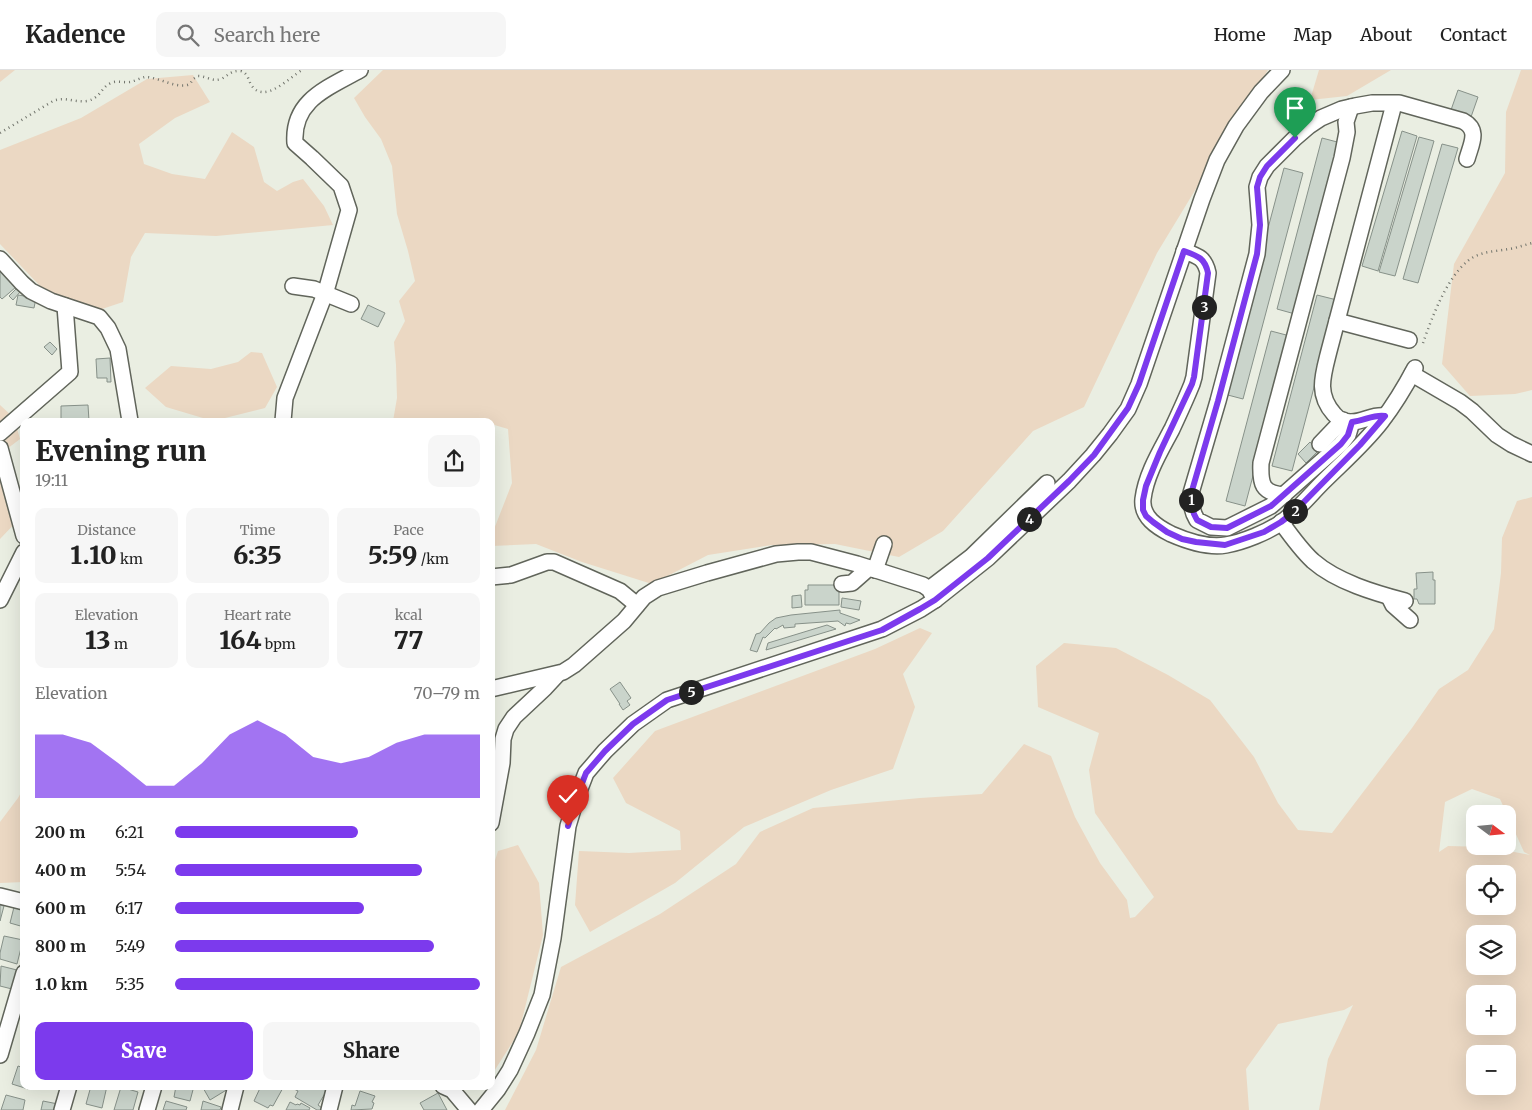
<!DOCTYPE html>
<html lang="en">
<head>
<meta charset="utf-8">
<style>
  :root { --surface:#fff; --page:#f6f6f6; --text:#222; --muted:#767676; --line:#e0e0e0; --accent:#7c3aed }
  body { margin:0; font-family:Merriweather,serif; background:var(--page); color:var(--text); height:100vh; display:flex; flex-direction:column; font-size:19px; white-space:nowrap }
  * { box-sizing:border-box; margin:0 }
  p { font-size:16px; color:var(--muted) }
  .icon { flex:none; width:28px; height:28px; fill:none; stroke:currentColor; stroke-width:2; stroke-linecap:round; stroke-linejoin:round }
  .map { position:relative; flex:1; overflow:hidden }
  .side { position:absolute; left:20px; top:348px; width:475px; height:672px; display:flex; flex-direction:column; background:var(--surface); border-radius:10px; box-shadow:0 5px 20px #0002 }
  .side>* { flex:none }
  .needle { width:32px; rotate:106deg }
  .tools { position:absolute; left:1466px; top:735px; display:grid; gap:10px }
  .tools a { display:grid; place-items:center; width:50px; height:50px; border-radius:10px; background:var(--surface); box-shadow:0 5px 20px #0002; font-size:25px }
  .pin { position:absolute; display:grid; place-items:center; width:42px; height:42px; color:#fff; margin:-51px -21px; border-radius:50% 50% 50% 0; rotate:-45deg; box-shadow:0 0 5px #0007 }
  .pin .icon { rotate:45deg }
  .km { position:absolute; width:25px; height:25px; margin:-12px; border-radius:50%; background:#222; color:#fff; font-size:14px; line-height:25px; text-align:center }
  .round { display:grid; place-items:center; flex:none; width:52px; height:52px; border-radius:10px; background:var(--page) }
  .summary { display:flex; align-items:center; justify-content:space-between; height:85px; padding:0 15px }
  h1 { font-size:28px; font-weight:800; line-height:38px }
  .figures { display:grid; grid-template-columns:repeat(3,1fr); gap:8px; height:85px; padding:5px 15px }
  .figures div { display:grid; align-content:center; border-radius:10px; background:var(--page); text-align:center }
  .figures b { font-size:25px; font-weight:800 }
  .figures small { font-size:14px; font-weight:400 }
  .figures p { font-size:14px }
  .chart { height:140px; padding:10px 15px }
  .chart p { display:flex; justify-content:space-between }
  .chart svg { width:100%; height:90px; margin-top:5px; fill:var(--accent); opacity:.7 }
  .button { display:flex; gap:10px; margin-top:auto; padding:10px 15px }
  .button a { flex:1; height:58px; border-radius:10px; background:var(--accent); color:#fff; font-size:20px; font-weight:800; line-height:58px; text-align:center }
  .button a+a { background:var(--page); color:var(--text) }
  ul { padding:0 15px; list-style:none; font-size:16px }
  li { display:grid; grid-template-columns:80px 60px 1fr; align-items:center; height:38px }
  li i { height:12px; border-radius:6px; background:var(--accent) }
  header { display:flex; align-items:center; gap:30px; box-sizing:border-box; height:70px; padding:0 25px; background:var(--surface); border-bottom:1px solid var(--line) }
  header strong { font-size:24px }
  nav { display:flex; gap:28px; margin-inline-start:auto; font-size:18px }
  .search { width:350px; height:45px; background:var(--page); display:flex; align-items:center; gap:12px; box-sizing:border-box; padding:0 18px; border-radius:10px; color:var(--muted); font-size:19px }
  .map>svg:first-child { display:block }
  .green { fill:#ebd8c3; fill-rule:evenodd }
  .building { fill:#cad4cb; stroke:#879189 }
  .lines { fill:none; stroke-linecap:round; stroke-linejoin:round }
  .minor-casing { stroke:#61655b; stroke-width:18 }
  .path { stroke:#71746c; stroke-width:2.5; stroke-dasharray:1 4; stroke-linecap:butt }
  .minor { stroke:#fff; stroke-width:15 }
  .route-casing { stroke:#fff; stroke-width:10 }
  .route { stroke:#7c3aed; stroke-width:6 }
</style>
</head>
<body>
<header>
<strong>Kadence</strong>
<div class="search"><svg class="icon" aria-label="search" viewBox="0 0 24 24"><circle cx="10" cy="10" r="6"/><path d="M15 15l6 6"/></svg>Search here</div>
<nav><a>Home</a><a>Map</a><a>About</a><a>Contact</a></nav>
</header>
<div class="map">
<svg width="1532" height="1040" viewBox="0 0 1532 1040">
  <rect width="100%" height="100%" fill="#eaeee2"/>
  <g class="green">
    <path d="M0 0H15L0 12Z"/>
    <path d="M383 0H1268L1157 183 1084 337 1033 361 943 461 899 487 835 474 772 475 708 485 652 514 582 492 536 474 491 476V467L512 413 508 359 491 354V351H393L397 328 396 295 394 272 405 251 399 231 415 211 408 181 397 144 392 96 381 69 365 47 354 28Z"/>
    <path d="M1319 0H1391L1347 26 1310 30Z"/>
    <path d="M1521 0H1532V320L1515 324 1470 326 1442 294 1454 194 1505 103 1506 42Z"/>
    <path d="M193 5 210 32 175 48 139 74 144 94 172 104 205 109 232 62 254 77 264 112 277 121 293 112 303 109 324 136 333 155 216 166 145 163 131 187 123 232 93 242 41 217 0 174V80L81 48 147 9Z"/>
    <path d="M251 282 262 283 277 317 265 338 213 351 166 337 145 318 171 296 211 299 238 292Z"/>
    <path d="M0 335 14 348 20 369 3 382 19 449 0 469Z"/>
    <path d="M1532 427V1040H1319L1328 989 1353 935 1344 940 1278 954 1246 999 1249 1040H505L536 980 561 897 660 844 736 794 760 762 813 738 920 728 982 724 1024 674 1051 686 1075 747 1100 793 1127 830 1130 848 1135 847 1154 827 1095 743 1089 700 1099 663 1038 637 1036 596 1064 573 1116 578 1168 605 1210 630 1254 687 1278 733 1298 760 1332 763 1412 658 1439 619 1468 600 1494 559 1501 503 1502 468 1517 431ZM1472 719 1500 729 1524 782 1530 785 1489 777 1448 776 1439 782 1445 732ZM1475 804H1508V836H1475ZM1475 864H1508V896H1475ZM1475 924H1508V956H1475ZM1475 984H1508V1016H1475Z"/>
    <path d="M920 558 932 563 903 604 915 637 893 699 831 720 744 757 675 813 590 862 575 835 579 781 629 783 681 780 680 761 626 733 613 708 655 661 875 579Z"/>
    <path d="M24 717V812L0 813V752L18 728Z"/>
    <path d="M518 775 539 813 543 865 519 962 491 1006V803L498 781Z"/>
  </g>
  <g class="building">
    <path d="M1458 20 1478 27 1471 47 1451 40Z"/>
    <path d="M1402 61 1417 66 1378 201 1362 196Z"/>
    <path d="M1419 67 1434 71 1395 206 1379 202Z"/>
    <path d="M1322 68 1341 73 1295 244 1277 239Z"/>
    <path d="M1442 74 1458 78 1418 213 1403 209Z"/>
    <path d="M1284 98 1303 103 1243 329 1224 324Z"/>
    <path d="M0 198 16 217 2 229 0 227Z"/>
    <path d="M16 219 20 222 13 230 9 226Z"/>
    <path d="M18 225 36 228 34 238 16 235Z"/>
    <path d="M1317 225 1337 230 1292 401 1272 396Z"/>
    <path d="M368 235 385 243 378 257 361 249Z"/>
    <path d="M1271 261 1290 266 1245 436 1226 431Z"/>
    <path d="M50 272 57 279 52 285 44 277Z"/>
    <path d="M110 288 111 312H107V308H97L96 289Z"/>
    <path d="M88 335 89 351H61V336Z"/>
    <path d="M1310 372 1318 381 1306 393 1298 384Z"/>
    <path d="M1433 502V510H1435V534H1419L1417 529H1414V519H1417L1416 503Z"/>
    <path d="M808 515H837V520H839V535H805V520H808Z"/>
    <path d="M801 525 802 537 792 538V526Z"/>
    <path d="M842 528 861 531 859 540 841 537Z"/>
    <path d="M840 540V543L860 550 850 554 846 553 845 556 838 551 795 554V557L784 558 783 555 776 559 775 558 765 568 763 567 757 582 750 580 756 564 760 563 769 553 776 548 791 545Z"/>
    <path d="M827 555 836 559 766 580 768 573Z"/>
    <path d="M620 612 631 628 627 631 630 635 623 640 619 634H620L610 619Z"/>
    <path d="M0 835 4 836 0 851Z"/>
    <path d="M14 837 24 840V857L10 853Z"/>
    <path d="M4 866 23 870 17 894 0 889V883Z"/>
    <path d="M1 896 17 900 12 919 0 916Z"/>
    <path d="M18 996 24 998V1016H29L28 1019 12 1014Z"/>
    <path d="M91 1016H107L102 1038 86 1034Z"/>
    <path d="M176 1016H194L190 1031 174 1027Z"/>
    <path d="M202 1016H226L228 1019 210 1030Z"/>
    <path d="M261 1016H284L273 1036 270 1035 268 1038 254 1031Z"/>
    <path d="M295 1016 329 1017 318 1035 322 1038 321 1040H317L295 1027 298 1021 294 1019Z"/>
    <path d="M121 1017 138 1022 133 1040H114Z"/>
    <path d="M360 1021 375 1026 372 1032 374 1033 372 1039 351 1040 352 1035 355 1036Z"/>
    <path d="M438 1023 447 1040H424L420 1033Z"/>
    <path d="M6 1025 25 1030 23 1040H1Z"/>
    <path d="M43 1031 58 1034 56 1040H41Z"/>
    <path d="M166 1031 187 1037 186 1040H163Z"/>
    <path d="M203 1031 221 1037 220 1040H201Z"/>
    <path d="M290 1032 296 1035 297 1034 300 1035 301 1033 310 1038 309 1040H286Z"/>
  </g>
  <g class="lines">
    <g class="minor-casing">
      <g id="minor">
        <path d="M1184 181C1198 186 1205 188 1208 203L1194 307 1192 314C1186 329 1179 344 1172 359 1161 380 1146 404 1143 429 1141 447 1157 457 1171 464 1187 471 1209 478 1226 475 1243 472 1268 462 1282 452 1297 441 1310 425 1323 412 1342 393 1364 374 1381 352 1394 335 1405 317 1415 298"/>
        <path d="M0 189 22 213 31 221 51 231 99 247 108 258 118 279 130 351"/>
        <path d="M293 216 314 219 351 234"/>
        <path d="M1337 251 1409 270"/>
        <path d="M1412 304 1460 332 1472 341 1497 365 1511 374 1532 384"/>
        <path d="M1385 346C1373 344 1363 352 1351 352 1344 352 1338 349 1334 344 1316 324 1323 305 1329 281L1394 34"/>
        <path d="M283 351 285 328 326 221 349 140 341 116 312 88 295 73C292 30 328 18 360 0"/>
        <path d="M1352 352 1348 365 1341 374 1271 436 1227 458 1211 457 1197 450 1194 444 1191 434V423L1218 331 1257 184 1260 155 1257 117 1260 107 1267 96 1295 68 1309 56 1321 48 1342 39 1355 36 1372 33H1399L1463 51C1480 60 1471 74 1467 89"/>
        <path d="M0 363 70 302 65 236"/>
        <path d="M1320 374 1343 350"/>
        <path d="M0 378 24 466"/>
        <path d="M1284 425C1262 423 1260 414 1261 393L1342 88 1347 62 1346 52 1351 37"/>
        <path d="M1281 452C1291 466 1301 480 1313 491 1337 512 1375 523 1405 531"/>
        <path d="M875 500 884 474"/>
        <path d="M491 507 511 505 547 492H554L620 521 637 535"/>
        <path d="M842 514 852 513 869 498"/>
        <path d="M929 519 971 487 1047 413"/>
        <path d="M1389 527 1393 535 1410 550"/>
        <path d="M0 530 24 482"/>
        <path d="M491 619 563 602 574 595 624 551 644 527 658 518 707 503 776 484 798 482H811L857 494 923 515 929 519 935 530"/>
        <path d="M491 753 502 693 503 669 506 659 514 647 545 618 558 604"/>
        <path d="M0 826 24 832"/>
        <path d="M0 985 24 903"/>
        <path d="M443 1016 452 1020 469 1040"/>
        <path d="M62 1040 69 1016"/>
        <path d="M147 1040 154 1016"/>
        <path d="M230 1040 236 1016"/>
        <path d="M329 1040 335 1016"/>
        <path d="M481 1040 498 1019 510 1000 527 963 542 925 553 868 568 756 576 729 586 703 605 681 633 654 667 630 882 559 921 539 935 530 988 488 1069 411 1093 385 1110 364 1128 339 1139 314 1202 129 1217 90 1236 56 1261 22 1282 0"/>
      </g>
    </g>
    <g class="path">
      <path d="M0 63 53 31C65 26 75 33 87 31 101 28 101 17 111 13 117 10 124 13 130 12 135 11 140 8 145 7 159 7 178 20 190 14L193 9 198 6C206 6 213 12 221 9 228 6 231 0 241 1 249 4 248 11 252 16 265 34 290 7 302 0"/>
      <path d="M1423 273C1432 247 1451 195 1478 185 1488 181 1499 181 1509 179 1517 178 1524 175 1532 173"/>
    </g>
    <use href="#minor" class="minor"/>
  </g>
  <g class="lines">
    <g class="route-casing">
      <path id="route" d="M568 756 576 729 586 703 605 681 633 654 667 630 882 560 920 539 935 530 988 488 1069 411 1094 385 1128 338 1139 314 1184 181C1198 186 1205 188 1208 203L1194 307 1192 314 1160 382 1146 416 1143 430V440L1146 446 1153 452 1167 462 1182 469 1196 472 1225 475 1264 462 1281 452 1294 442 1360 375 1385 346C1374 344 1364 351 1352 352L1348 365 1341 374 1271 436 1227 458 1211 457 1197 450 1194 444 1191 434V424L1218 331 1257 184 1260 155 1257 117 1260 107 1267 96 1295 68"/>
    </g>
    <use href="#route" class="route"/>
  </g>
</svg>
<div class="tools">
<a><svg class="needle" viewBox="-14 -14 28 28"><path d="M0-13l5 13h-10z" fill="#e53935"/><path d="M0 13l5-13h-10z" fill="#767676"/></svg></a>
<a><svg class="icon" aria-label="locate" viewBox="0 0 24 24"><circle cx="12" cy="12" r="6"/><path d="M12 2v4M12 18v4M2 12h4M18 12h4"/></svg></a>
<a><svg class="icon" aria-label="layers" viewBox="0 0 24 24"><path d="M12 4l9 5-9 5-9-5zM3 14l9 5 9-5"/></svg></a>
<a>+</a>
<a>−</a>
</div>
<div class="pin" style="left:1295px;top:68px;background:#1e9e55"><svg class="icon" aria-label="arrive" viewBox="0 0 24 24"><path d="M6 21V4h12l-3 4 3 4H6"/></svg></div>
<div class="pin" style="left:568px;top:756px;background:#d93025"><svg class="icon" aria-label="check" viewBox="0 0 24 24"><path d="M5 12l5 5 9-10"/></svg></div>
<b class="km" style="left:1191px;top:430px">1</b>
<b class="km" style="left:1295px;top:441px">2</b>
<b class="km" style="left:1204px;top:237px">3</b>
<b class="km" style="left:1029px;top:449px">4</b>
<b class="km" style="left:691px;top:622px">5</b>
<section class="side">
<div class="summary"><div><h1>Evening run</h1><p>19:11</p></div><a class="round"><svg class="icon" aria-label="share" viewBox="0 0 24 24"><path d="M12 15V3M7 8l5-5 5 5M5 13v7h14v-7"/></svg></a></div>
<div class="figures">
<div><p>Distance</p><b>1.10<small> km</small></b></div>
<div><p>Time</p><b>6:35</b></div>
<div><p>Pace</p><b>5:59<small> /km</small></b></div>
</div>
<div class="figures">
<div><p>Elevation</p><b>13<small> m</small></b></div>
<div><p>Heart rate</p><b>164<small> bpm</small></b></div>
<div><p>kcal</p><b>77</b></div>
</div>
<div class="chart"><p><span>Elevation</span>70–79 m</p>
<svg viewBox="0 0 160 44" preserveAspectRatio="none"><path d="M0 44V13L10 13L20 17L30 27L40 38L50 38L60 27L70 13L80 6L90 13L100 24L110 27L120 24L130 17L140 13L150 13L160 13V44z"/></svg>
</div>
<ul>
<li><b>200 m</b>6:21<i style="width:60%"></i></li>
<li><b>400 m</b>5:54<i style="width:81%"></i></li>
<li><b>600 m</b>6:17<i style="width:62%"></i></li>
<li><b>800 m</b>5:49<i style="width:85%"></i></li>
<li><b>1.0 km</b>5:35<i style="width:100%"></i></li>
</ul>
<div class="button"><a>Save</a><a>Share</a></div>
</section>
</div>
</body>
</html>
